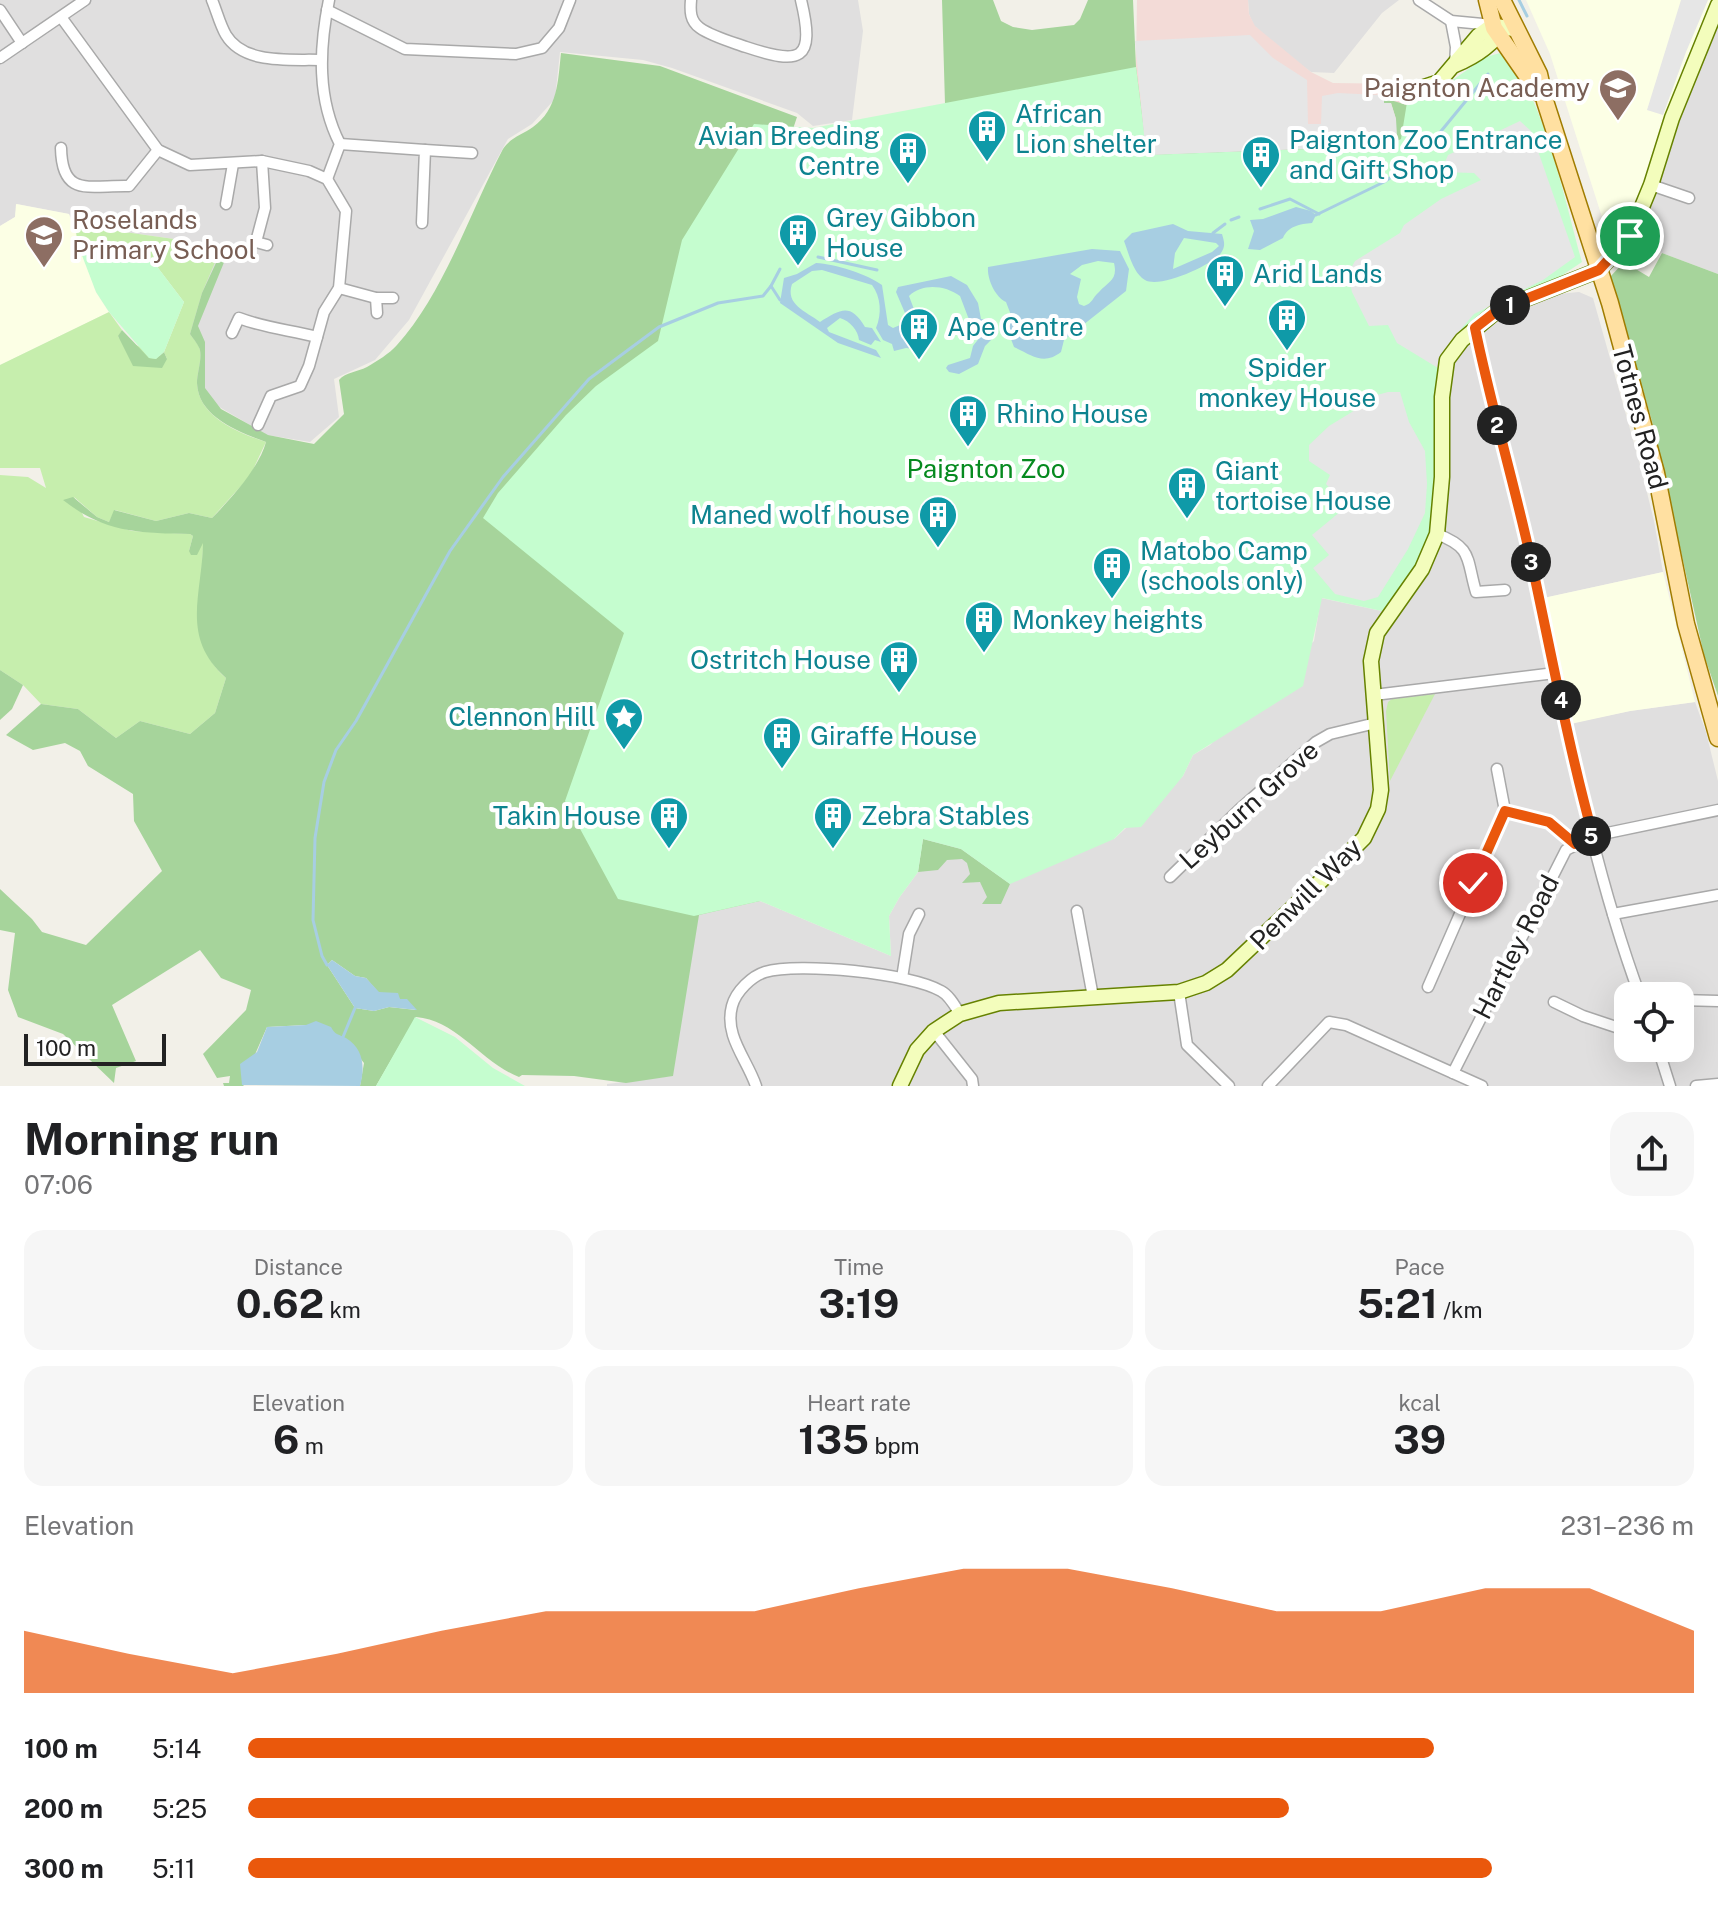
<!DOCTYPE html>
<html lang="en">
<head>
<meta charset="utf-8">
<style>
  :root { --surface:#fff; --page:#f6f6f6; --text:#202124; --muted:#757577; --accent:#ea580c }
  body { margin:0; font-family:"Public Sans",sans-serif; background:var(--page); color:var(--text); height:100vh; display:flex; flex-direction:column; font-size:30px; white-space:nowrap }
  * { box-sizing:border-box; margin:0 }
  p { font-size:26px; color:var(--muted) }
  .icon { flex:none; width:44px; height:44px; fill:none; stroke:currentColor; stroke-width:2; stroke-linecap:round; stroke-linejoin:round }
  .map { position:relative; height:1086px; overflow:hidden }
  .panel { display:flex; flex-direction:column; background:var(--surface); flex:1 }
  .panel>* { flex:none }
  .controls { position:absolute; left:1614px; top:982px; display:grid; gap:16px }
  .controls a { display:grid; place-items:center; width:80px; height:80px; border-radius:16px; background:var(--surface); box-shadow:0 8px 32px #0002; font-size:40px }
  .scale { position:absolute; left:24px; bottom:20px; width:142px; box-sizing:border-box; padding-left:8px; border:4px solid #222; border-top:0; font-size:22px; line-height:28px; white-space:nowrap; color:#222; -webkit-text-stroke:6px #fff; paint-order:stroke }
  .pin { position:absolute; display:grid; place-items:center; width:68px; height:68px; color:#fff; margin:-34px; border:4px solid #fff; border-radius:50%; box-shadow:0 2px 8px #0007 }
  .km { position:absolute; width:40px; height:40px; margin:-20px; border-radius:50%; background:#222; color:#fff; font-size:22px; line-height:40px; text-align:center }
  .round { display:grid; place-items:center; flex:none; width:84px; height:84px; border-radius:24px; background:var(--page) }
  .overview { display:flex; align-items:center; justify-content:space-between; height:136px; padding:0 24px }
  h1 { font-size:44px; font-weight:700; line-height:60px }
  .figures { display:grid; grid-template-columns:repeat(3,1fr); gap:12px; height:136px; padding:8px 24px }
  .figures div { display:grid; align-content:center; border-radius:20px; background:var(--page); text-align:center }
  .figures b { font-size:40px; font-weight:700 }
  .figures small { font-size:22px; font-weight:400 }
  .figures p { font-size:22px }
  .chart { height:224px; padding:16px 24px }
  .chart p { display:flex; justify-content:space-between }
  .chart svg { width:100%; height:144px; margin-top:8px; fill:var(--accent); opacity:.7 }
  ul { padding:0 24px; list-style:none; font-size:26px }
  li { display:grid; grid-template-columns:128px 96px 1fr; align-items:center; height:60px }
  li i { height:20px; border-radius:10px; background:var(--accent) }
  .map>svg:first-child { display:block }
  .residential { fill:#e0dfdf; fill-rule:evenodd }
  .commercial { fill:#f3dbd7 }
  .education { fill:#fcffe5 }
  .grass { fill:#c6eead }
  .forest { fill:#a6d49b; fill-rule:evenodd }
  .park { fill:#c5fdcf }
  .parking { fill:#e6e6e6 }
  .water { fill:#a7cee2; fill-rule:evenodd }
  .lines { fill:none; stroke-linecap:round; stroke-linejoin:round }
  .stream { stroke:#a7cee2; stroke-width:3 }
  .street-casing { stroke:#a9a9a9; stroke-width:13 }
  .secondary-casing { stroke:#668200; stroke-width:17 }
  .primary-casing { stroke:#a07c00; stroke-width:19 }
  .street { stroke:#fff; stroke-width:10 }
  .secondary { stroke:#f3fdbc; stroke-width:14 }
  .primary { stroke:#ffe0a1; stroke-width:16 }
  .route-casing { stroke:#fff; stroke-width:16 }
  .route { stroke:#ea580c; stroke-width:10 }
  .labels { text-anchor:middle; stroke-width:8; stroke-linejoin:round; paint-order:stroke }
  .education-label { font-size:26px; fill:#785e54; stroke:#fff; text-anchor:end }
  .culture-label { font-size:26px; fill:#0d838f; stroke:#fff; text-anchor:start }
  .street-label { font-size:26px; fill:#222; stroke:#fff }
  .park-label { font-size:26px; fill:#068a1f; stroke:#fff }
</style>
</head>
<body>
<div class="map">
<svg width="1718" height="1086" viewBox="0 0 1718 1086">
  <rect width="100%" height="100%" fill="#f2f0e8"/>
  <g class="residential">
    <path d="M0 0H858L863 31 852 120 813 126 797 113 672 68 643 60 560 52 555 99 532 124 508 139 409 320 375 360 334 379 339 417 310 442 267 435 221 408 198 388 174 239 75 225 69 214 17 204 15 217 0 226Z"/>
    <path d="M1248 0H1399L1382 13 1334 73 1311 72 1286 54 1254 26 1249 14Z"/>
    <path d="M1718 5V274L1662 253 1639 233 1651 185Z"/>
    <path d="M1579 292 1593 298 1641 468 1654 521 1663 572 1539 599 1567 724 1630 711 1695 702 1706 732 1718 781V1086H607V1084L671 1076 694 916 760 901 891 956 889 916 899 898 918 872 923 839H1114L1183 776 1193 755 1210 745 1314 641 1321 598 1391 613 1447 360 1486 318 1537 296ZM1628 996H1680V1048H1628Z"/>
  </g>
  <path class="commercial" d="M1137 0H1248L1249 14 1255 26 1311 72 1333 83 1409 84 1401 139 1146 155 1136 67Z"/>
  <g class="education">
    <path d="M1526 0H1715L1686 60 1644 184 1625 219 1609 239 1550 54Z"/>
    <path d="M16 204 69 214 96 292 109 312 0 365V226L15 217Z"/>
    <path d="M1663 572 1695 702 1630 711 1566 725 1539 599Z"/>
  </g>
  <g class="grass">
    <path d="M75 225 174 239 216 260 202 293 190 334C193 338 199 345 200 350 202 360 197 373 197 383 198 417 239 433 266 442L250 476 212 518 189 513 156 521 115 510 109 522 97 517 74 497 84 517 132 531 190 534 193 536 189 551 203 540C204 589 183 640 226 678L215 713 190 734 140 721 116 738 78 709 41 704 23 685 0 670V475L28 477 46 488 40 468H0V365L109 312 122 330 118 337 167 359 164 352 184 302 152 260 78 245Z"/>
    <path d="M1435 694 1390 781 1386 711 1388 702 1392 699Z"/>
  </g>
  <g class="forest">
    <path d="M942 0H993L1001 21 1013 27 1032 30 1074 25 1080 19 1088 0H1133L1136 67 1147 155 1387 145V136H1396V119L1391 103H1384V98L1410 106 1441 172 864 139 945 104Z"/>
    <path d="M561 53 660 66 797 117 793 129 760 901 699 915 673 1076 626 1083 574 1076 522 1075 519 1077C482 1063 457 1020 416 1017L376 1086H360L364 1063 343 1037 306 1025 267 1027 242 1084 244 1086H224L223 1083H229L230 1076 217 1078 203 1054 246 1010 251 990 221 978 200 950 112 1005 136 1061 116 1068 114 1083 63 1034 18 1017 8 990 15 933 0 930V889L32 919 42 932 86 945 162 871 134 821 133 794 88 766 80 751 65 743 33 750 6 735 41 704 78 709 116 738 140 721 190 734 215 713 226 678C180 637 202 596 203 543L197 555H191L189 551 193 536 190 534C139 533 105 533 63 500L73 497 97 517 109 522 114 510 156 521 189 513 212 518C231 499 259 468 266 442 239 432 198 417 197 383 197 373 202 360 200 350 199 346 193 338 190 334L202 293 222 250 227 255 198 326 205 342V388L221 409 268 435 314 444 344 414 339 380C346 372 357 372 367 367 377 361 389 354 397 345 444 293 471 210 503 149 511 137 522 135 533 127 558 109 558 81 561 53ZM332 960 355 976 366 978 378 992 400 999 416 1010 389 1007 374 1011 355 1008 327 965Z"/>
    <path d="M1662 253 1718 274V696L1704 655 1652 421 1610 277 1624 262 1649 277Z"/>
    <path d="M122 330 149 358 156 359 164 352 167 359 162 368 133 366 118 336Z"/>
    <path d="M0 670 23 685 12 709 0 720Z"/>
    <path d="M923 839 961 849 1010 884 1001 904H982L987 897 980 882 962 883 970 874 967 863 962 859 947 860 938 870 918 872Z"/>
  </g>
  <g class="park">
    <path d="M1500 53C1540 77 1568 214 1582 262L1555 280 1498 310 1447 360 1437 534 1391 613 1322 598 1303 686 1193 755 1183 776 1141 827 1125 828 1114 839 1010 884 961 849 923 839 918 872 899 898 889 916 891 956 760 901 694 916 618 899 565 801 624 633 483 518 498 493 566 415 596 386 658 341 682 240 754 124 813 128 1136 67 1147 155 1387 146 1401 139 1410 84 1435 92 1486 57Z"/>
    <path d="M78 245 152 260 184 302 164 352 156 359 149 358 109 312 96 292Z"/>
    <path d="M415 1017 455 1037 493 1068 525 1086H376Z"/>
  </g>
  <g class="parking">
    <path d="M1681 0H1708L1686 52 1663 115 1647 110Z"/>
    <path d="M1250 35 1273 58 1307 80 1308 124H1321L1322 96 1338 93 1379 95 1384 98V103H1391L1396 119 1397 136H1387V146L1146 155 1135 41Z"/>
    <path d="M1520 121 1531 131 1575 257 1543 280 1474 314 1461 329 1438 368 1397 343 1388 325 1369 326 1352 292 1348 274 1355 261 1400 233 1404 225 1441 199 1481 180 1474 173 1441 172 1448 155Z"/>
    <path d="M1388 392H1400L1409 422 1425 451 1427 484 1425 513 1408 549 1378 597 1364 601 1335 594 1313 568 1329 555 1312 535 1346 507 1326 484 1330 475 1309 461V445L1329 426 1352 412 1370 397Z"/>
  </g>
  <g class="water">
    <path d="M1296 207 1311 211 1316 215 1312 223C1300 224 1288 226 1283 238L1260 250 1248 249 1254 231 1250 220 1263 219Z"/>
    <path d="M1173 224 1188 231 1222 234C1224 241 1226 246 1221 253 1212 265 1160 289 1145 280 1133 273 1129 254 1124 241L1132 233ZM1184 238 1216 243 1219 246 1212 252 1173 269 1175 253Z"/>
    <path d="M1092 249 1120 251 1129 269 1126 291 1064 340 1061 352C1043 366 1032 355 1014 347L1006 326 1011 315 1006 302C995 297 987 279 988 267ZM1098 261 1114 263C1118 280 1109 281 1099 292 1092 298 1093 303 1084 306L1079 304 1077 297 1081 279 1070 274 1082 265Z"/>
    <path d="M816 263C835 264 867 274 882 285L888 325 893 328 905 323V313L896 292 898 287 951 276 967 285 978 303 981 319H988L997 334 985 346 978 364 959 374 949 372 946 368 948 365 970 358 973 346 980 337 968 317 960 296C945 285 922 283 909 296L926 341 924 350 906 348 894 351 892 344 883 340 876 328C882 314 881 297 872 285L822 270 812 271 792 284C785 305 806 311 820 322 840 310 850 302 865 327L872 328 881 342 875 340 871 345 859 340C858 330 850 321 840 318L827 328 829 332 876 350 881 358 838 343 780 303 784 278 797 274Z"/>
    <path d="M332 960 355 976 366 978 379 992 398 993 400 999H407L417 1010 389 1007 374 1011 355 1008 327 965Z"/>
    <path d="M316 1021 331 1027C335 1035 338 1034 346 1038 364 1049 365 1068 360 1086L242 1085 240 1064 257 1052 267 1027 306 1025Z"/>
  </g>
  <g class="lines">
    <g class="stream">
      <path d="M1519 0 1527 16"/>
      <path d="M1428 147 1488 74"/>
      <path d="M1260 209 1290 199 1319 214"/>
      <path d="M1316 215 1384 182 1412 163"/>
      <path d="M1231 220 1239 217"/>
      <path d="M1213 233 1225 224"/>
      <path d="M818 257 877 270"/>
      <path d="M771 286 780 269"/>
      <path d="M327 965 322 956 313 920 315 838 324 782 336 750 356 721 450 551 503 477 589 379 659 327 718 303 763 296 771 286 780 300"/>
      <path d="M343 1037 355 1008"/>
    </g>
    <g class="street-casing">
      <g id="street">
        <path d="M212 0C217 12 220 25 226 35 244 65 291 59 320 60"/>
        <path d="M691 0C690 11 690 21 700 28 713 37 732 42 746 47 800 65 816 62 801 0"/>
        <path d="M1419 0 1451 21 1493 25"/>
        <path d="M0 10 22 43"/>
        <path d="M327 10 405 49 516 54 542 48 559 28 570 0"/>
        <path d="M61 17 158 150 190 165 262 161 309 171 327 179 346 211 339 288 324 312 309 366 300 386 271 396 258 425"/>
        <path d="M1451 21 1456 47 1455 64"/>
        <path d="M0 58 85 0"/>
        <path d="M340 144 425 150 422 223"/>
        <path d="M61 148C62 198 89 185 129 186L158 150"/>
        <path d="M425 150 472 153"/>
        <path d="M262 161 265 208 256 242 267 245"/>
        <path d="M327 179 340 144C317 99 319 49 329 0"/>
        <path d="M1651 185 1689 198"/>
        <path d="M226 204 233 164"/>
        <path d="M339 288 376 298H393"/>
        <path d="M376 298 377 313"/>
        <path d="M1475 328C1491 405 1513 481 1530 559 1563 705 1588 855 1640 996"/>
        <path d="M232 333 239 318C265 328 290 330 317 337"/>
        <path d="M1437 534C1473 548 1466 558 1476 592L1505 590"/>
        <path d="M1374 695 1555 673"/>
        <path d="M1505 811 1549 822 1575 844"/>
        <path d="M1170 877 1240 809 1316 742 1330 734 1376 723"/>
        <path d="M1077 911 1093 997"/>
        <path d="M1613 914 1718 895"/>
        <path d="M902 978 909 934 919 914"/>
        <path d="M1428 987 1505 811 1497 769"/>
        <path d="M1179 992 1187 1045 1229 1086"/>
        <path d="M1680 1000 1718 1001"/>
        <path d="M1554 1002 1583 1016 1628 1031"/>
        <path d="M934 1031 972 1079 973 1086"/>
        <path d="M1658 1048 1670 1086"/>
        <path d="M1453 1073 1566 850 1593 836 1718 810"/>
        <path d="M756 1086C747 1059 724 1036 732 1006 736 991 752 976 765 972 798 962 911 973 941 991 949 995 955 1006 960 1014"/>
        <path d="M1268 1086 1329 1022 1346 1025 1482 1086"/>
        <path d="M1696 1086 1718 1084"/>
      </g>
    </g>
    <g class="secondary-casing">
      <g id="secondary">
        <path d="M1455 65C1474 57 1493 45 1504 27"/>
        <path d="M1421 88 1439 82 1478 36 1493 25 1517 30"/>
        <path d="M900 1086 917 1050 934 1031 960 1014 999 1003 1179 992 1206 983 1227 970 1324 878 1364 838 1378 809 1381 790 1371 661 1377 633 1422 569 1437 534 1442 477V397L1447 360 1462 340 1498 310 1599 270 1630 236 1651 185 1672 118 1718 5"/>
      </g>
    </g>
    <g class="primary-casing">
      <g id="primary">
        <path d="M1487 0 1494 28 1539 93"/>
        <path d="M1502 0 1539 74 1545 101 1610 303 1656 473 1686 624 1718 738"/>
      </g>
    </g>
    <use href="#street" class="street"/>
    <use href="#secondary" class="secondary"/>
    <use href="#primary" class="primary"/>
  </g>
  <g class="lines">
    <g class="route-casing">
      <path id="route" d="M1473 883 1505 811 1549 822 1575 844 1593 836C1568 745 1551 652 1531 560 1514 482 1491 406 1475 328L1498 310 1599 270 1630 236"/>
    </g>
    <use href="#route" class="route"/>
  </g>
  <defs>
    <g id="school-pin" transform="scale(2)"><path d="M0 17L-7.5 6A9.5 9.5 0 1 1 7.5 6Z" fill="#8d6e63" stroke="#fff"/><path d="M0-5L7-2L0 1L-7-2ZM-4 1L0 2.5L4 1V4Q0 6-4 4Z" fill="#fff"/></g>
    <g id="building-pin" transform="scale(2)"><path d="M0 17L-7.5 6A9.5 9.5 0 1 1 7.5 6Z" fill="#0f9aa8" stroke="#fff"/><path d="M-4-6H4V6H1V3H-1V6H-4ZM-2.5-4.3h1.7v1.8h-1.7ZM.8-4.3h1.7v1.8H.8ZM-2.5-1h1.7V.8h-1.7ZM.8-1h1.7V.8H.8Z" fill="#fff"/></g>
    <g id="sight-pin" transform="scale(2)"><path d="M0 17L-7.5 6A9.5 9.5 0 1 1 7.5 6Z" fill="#0f9aa8" stroke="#fff"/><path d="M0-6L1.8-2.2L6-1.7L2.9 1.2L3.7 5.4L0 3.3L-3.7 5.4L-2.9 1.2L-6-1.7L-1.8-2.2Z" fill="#fff"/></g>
  </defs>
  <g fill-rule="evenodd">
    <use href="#school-pin" x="1618" y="88"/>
    <use href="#building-pin" x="987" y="129"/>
    <use href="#building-pin" x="908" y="151"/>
    <use href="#building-pin" x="1261" y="155"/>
    <use href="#building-pin" x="798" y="233"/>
    <use href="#school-pin" x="44" y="235"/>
    <use href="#building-pin" x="1225" y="274"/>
    <use href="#building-pin" x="1287" y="318"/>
    <use href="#building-pin" x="919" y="327"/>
    <use href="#building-pin" x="968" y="414"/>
    <use href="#building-pin" x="1187" y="486"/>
    <use href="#building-pin" x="938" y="515"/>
    <use href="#building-pin" x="1112" y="566"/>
    <use href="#building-pin" x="984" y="620"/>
    <use href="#building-pin" x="899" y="660"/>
    <use href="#sight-pin" x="624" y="717"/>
    <use href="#building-pin" x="782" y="736"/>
    <use href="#building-pin" x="669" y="816"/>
    <use href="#building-pin" x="833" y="816"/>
  </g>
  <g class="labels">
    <g class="education-label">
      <text x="1590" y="97">Paignton Academy</text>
      <text x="72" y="229" text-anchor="start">Roselands<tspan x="72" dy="30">Primary School</tspan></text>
    </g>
    <g class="culture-label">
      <text x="1015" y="123">African<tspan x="1015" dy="30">Lion shelter</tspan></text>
      <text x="880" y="145" text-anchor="end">Avian Breeding<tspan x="880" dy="30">Centre</tspan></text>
      <text x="1289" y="149">Paignton Zoo Entrance<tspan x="1289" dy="30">and Gift Shop</tspan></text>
      <text x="826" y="227">Grey Gibbon<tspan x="826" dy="30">House</tspan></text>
      <text x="1253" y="283">Arid Lands</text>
      <text x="947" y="336">Ape Centre</text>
      <text x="1287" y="377" text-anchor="middle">Spider<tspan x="1287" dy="30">monkey House</tspan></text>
      <text x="996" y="423">Rhino House</text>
      <text x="1215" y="480">Giant<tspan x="1215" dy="30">tortoise House</tspan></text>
      <text x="910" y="524" text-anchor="end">Maned wolf house</text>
      <text x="1140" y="560">Matobo Camp<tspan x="1140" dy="30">(schools only)</tspan></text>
      <text x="1012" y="629">Monkey heights</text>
      <text x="871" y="669" text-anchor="end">Ostritch House</text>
      <text x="596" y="726" text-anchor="end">Clennon Hill</text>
      <text x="810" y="745">Giraffe House</text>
      <text x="641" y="825" text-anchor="end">Takin House</text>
      <text x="861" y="825">Zebra Stables</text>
    </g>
    <g class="street-label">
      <text transform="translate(1640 417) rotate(75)" y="9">Totnes Road</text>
      <text transform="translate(1249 805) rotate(-42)" y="9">Leyburn Grove</text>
      <text transform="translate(1306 894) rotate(-45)" y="9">Penwill Way</text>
      <text transform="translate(1516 947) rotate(-63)" y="9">Hartley Road</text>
    </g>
    <g class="park-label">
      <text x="986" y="478">Paignton Zoo</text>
    </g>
  </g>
</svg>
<div class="controls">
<a><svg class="icon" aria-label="locate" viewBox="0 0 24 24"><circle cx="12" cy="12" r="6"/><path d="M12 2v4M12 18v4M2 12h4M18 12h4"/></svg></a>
</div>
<div class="scale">100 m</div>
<div class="pin" style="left:1630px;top:236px;background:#1e9e55"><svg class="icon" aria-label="arrive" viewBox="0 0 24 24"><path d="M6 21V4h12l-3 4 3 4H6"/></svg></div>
<div class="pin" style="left:1473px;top:883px;background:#d93025"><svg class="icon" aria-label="check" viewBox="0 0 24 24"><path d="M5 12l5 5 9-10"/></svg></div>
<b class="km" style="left:1510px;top:305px">1</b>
<b class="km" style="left:1497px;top:425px">2</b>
<b class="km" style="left:1531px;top:562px">3</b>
<b class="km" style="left:1561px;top:700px">4</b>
<b class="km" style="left:1591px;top:836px">5</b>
</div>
<section class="panel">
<div class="overview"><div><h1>Morning run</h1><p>07:06</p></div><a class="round"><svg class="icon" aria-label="share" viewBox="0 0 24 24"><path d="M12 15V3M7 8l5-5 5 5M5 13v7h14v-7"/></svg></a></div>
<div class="figures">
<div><p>Distance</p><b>0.62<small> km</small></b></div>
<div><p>Time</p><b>3:19</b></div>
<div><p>Pace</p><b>5:21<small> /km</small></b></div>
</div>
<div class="figures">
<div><p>Elevation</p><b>6<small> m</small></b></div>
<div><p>Heart rate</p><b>135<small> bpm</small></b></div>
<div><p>kcal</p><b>39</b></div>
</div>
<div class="chart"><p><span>Elevation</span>231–236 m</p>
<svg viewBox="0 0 160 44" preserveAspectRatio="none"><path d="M0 44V25L10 32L20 38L30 32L40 25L50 19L60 19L70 19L80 12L90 6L100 6L110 12L120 19L130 19L140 12L150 12L160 25V44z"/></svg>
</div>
<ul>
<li><b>100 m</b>5:14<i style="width:82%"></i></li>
<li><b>200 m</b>5:25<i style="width:72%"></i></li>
<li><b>300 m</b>5:11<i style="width:86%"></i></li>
</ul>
</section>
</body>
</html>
